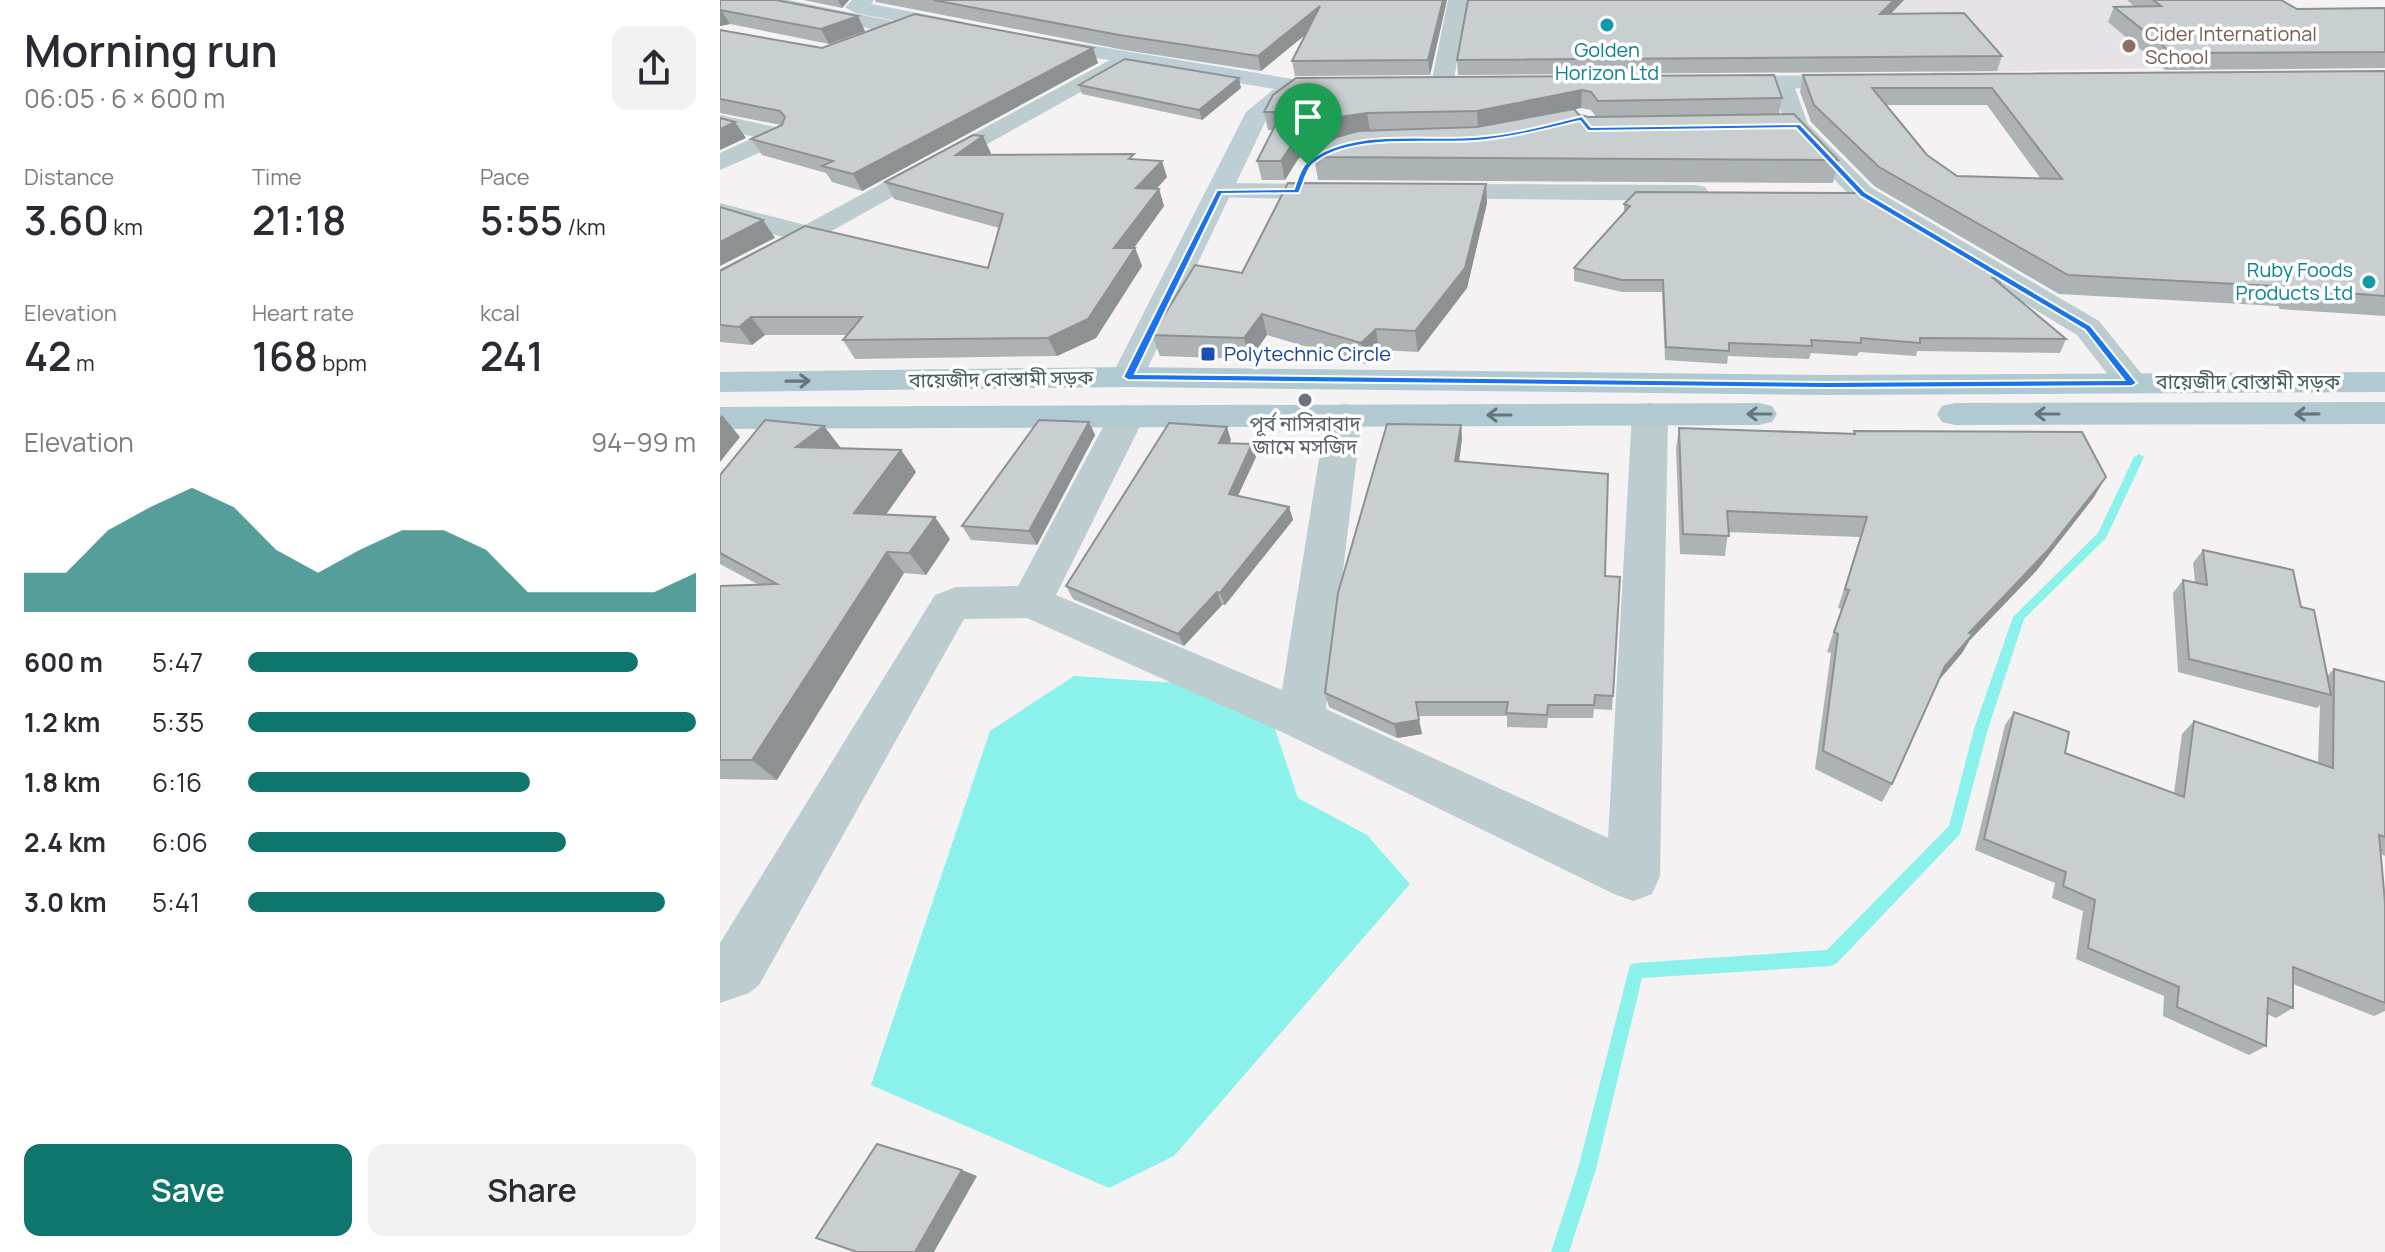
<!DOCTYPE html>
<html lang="en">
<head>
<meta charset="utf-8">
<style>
  :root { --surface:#fff; --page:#f2f2f3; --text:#2b2b33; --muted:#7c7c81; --accent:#0f766e }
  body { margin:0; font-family:Manrope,"Noto Sans Bengali",sans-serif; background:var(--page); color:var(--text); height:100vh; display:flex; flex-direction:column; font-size:30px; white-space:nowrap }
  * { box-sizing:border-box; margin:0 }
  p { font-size:26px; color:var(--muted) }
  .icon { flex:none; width:44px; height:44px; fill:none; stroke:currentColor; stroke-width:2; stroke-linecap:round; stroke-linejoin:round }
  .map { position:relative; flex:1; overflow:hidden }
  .details { display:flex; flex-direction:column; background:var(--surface); width:720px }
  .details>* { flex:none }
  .pin { position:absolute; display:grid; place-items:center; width:68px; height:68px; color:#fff; margin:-82px -34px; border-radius:50% 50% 50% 0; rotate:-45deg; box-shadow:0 0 8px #0007 }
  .pin .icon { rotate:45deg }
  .round { display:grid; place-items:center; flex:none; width:84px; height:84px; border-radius:16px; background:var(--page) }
  .summary { display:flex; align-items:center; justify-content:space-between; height:136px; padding:0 24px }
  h1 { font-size:44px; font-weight:600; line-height:60px }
  .stats { display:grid; grid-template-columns:repeat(3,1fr); gap:12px; height:136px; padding:8px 24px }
  .stats div { display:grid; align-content:center }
  .stats b { font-size:40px; font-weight:600 }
  .stats small { font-size:22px; font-weight:400 }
  .stats p { font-size:22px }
  .chart { height:224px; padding:16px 24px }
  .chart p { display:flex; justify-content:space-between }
  .chart svg { width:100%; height:144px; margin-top:8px; fill:var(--accent); opacity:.7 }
  .cta { display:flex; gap:16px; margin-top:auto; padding:16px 24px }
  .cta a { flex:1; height:92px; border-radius:16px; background:var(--accent); color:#fff; font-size:32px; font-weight:600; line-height:92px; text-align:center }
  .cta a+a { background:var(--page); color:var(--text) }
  ul { padding:0 24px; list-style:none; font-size:26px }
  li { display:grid; grid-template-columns:128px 96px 1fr; align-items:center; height:60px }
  li i { height:20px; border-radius:10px; background:var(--accent) }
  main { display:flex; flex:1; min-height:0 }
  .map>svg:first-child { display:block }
  .education { fill:#e5e3e5 }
  .water { fill:#8bf1eb }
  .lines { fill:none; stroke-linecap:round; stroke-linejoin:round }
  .stream { fill:#8bf1eb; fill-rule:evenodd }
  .street { fill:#bccccf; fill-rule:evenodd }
  .secondary { fill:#bdced4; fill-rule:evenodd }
  .primary { fill:#b1cad2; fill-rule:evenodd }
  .wall { fill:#adb2b4; fill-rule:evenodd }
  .shaded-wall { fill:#8d9192 }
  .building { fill:#c9cfd1; stroke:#8d9192; stroke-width:2; fill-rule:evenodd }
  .oneway { stroke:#62787d }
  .route { fill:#1a73e8; stroke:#fff; stroke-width:2; fill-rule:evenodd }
  .culture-dot { fill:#0f9aa8; stroke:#fff; stroke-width:3 }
  .education-dot { fill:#8d6e63; stroke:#fff; stroke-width:3 }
  .transit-dot { fill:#1a4fb4; stroke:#fff; stroke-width:3 }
  .worship-dot { fill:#6b7280; stroke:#fff; stroke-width:3 }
  .labels { text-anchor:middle; stroke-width:7; stroke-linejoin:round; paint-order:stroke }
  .far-education-label { font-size:20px; fill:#785e54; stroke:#fff; text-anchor:start }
  .far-culture-label { font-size:20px; fill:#0d838f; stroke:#fff }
  .far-transit-label { font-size:20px; fill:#164399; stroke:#fff; text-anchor:start }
  .far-street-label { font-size:20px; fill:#485c61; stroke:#fff }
  .far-worship-label { font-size:20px; fill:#5b616d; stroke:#fff }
</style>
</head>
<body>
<main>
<section class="details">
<div class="summary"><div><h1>Morning run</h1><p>06:05 · 6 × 600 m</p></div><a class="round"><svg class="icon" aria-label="share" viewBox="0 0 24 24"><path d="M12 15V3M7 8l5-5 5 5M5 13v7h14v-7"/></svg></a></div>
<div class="stats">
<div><p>Distance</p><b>3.60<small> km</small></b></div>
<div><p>Time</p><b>21:18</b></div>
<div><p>Pace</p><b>5:55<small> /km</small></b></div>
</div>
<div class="stats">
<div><p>Elevation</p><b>42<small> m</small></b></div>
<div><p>Heart rate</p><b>168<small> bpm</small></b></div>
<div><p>kcal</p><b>241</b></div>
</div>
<div class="chart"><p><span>Elevation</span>94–99 m</p>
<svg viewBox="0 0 160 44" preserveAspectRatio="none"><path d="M0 44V32L10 32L20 19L30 12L40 6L50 12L60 25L70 32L80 25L90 19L100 19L110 25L120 38L130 38L140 38L150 38L160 32V44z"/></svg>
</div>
<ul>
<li><b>600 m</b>5:47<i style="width:87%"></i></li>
<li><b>1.2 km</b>5:35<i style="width:100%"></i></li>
<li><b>1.8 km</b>6:16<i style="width:63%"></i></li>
<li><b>2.4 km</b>6:06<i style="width:71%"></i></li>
<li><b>3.0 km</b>5:41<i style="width:93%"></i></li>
</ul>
<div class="cta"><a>Save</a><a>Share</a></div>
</section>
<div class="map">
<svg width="1665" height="1252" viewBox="0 0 1665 1252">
  <rect width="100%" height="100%" fill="#f4f2f3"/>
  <path class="education" d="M1160 0H1549L1653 63 1212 73Z"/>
  <path class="water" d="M354 676 487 685 550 714 578 798 647 835 690 884 454 1156 389 1188 151 1085 270 731Z"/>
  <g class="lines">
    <path class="stream" d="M1419 454 1424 457 1386 538 1304 619 1268 729 1240 834 1117 963 1111 966 922 978 876 1169 849 1252H831L858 1169 910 965 916 963 1107 950 1229 826 1254 729 1293 617 1378 533 1414 457Z"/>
    <g class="street">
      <path d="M29 0H68L177 22 187 28 177 34 39 6Z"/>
      <path d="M728 0H748L733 84 722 91 711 84Z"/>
      <path d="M403 53 414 59 411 64 11 287 0 290V269L63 237 0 220V203L85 225Z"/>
      <path d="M1062 76 1073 83 1088 124 1152 188 1379 321 1429 383 1424 390 1412 393 1400 390 1357 335 1134 200 1068 131 1051 83Z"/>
      <path d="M0 115 69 130 72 135 69 140 0 170V153L35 137 0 129Z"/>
      <path d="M499 183 624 184 633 186 637 192 633 198 624 200 490 197 486 191 490 185Z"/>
      <path d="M705 184 976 185 985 187 989 193 985 199 976 201 696 198 692 192 696 186Z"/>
      <path d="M930 403 943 406 948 414 940 876 932 894 913 901 894 894 564 733 307 618 244 619 39 985 29 993 0 1003V943L215 595 236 587 298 586 389 416 394 408 407 405 420 408 425 416 336 595 562 690 606 415 611 407 624 404 637 407 642 415 606 709 888 838 912 414 917 406Z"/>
    </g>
    <g class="secondary">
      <path d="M132 0H154L151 4 244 22 254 28 244 34 135 13 125 7Z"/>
      <path d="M315 36 573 79 627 78 638 85 627 92 578 93 548 116 420 384 408 387 396 384 391 377 526 112 554 89 308 46 305 42Z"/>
      <path d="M1143 75 1154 82 1151 87 995 90 984 83 995 76Z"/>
    </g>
    <g class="primary">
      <path d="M408 367 1107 375 1665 372V392L1107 395 408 387 0 392V372Z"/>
      <path d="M1665 402V424L1235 425 1222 422 1217 414 1222 406 1235 403Z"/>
      <path d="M1039 403 1052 406 1057 414 1052 422 1039 425 0 429V407Z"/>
    </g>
  </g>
  <g class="wall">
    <path d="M0 0 145 31 109 44 10 24 0 26Z"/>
    <path d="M83 0H129L122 8Z"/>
    <path d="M155 0H727L710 75 575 76 572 61 585 35 541 71 404 50 156 2Z"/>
    <path d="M748 0H1184L1171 14 1282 56 1277 71 738 75 737 60Z"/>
    <path d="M1407 0H1561L1577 9 1665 8V68L1445 70 1388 22 1394 7H1415Z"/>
    <path d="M0 30 102 48H373L378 63 142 191 112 182 106 173 42 155 31 139 61 125 0 113Z"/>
    <path d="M1665 71V316L1560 309 1558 306 1339 294 1154 186 1091 122 1080 92 1083 75ZM1166 105H1267L1321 179 1237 176 1207 155Z"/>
    <path d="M576 78 1062 98 1059 114 1118 160 1113 183 598 180 594 157 614 139 597 145 578 159 565 180H542L537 161 553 130H548L544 112ZM861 108 871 110 876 117 859 115 854 109Z"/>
    <path d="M359 85 521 88 482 120 362 94Z"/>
    <path d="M271 153 268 155 416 159 447 177 436 189H439L444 206 414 248H415L422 266 376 338 337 356 135 359 123 340 127 335H45L32 345 0 342V271L268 268 279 228 174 199 165 182Z"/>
    <path d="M766 184 767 203 747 288 698 352 659 350 645 364 547 335 530 359 440 356 432 335 522 273Z"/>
    <path d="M904 204 1284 278 1281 284 1346 339 1340 353 1197 351 1196 356 1139 352 1137 356 1091 353 1089 359 1008 356 1007 364 945 360 942 292H902L854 281V268L904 213Z"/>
    <path d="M369 422 375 435 317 545 251 540 242 526Z"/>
    <path d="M741 425 742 439 739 461 885 576 900 577 892 710 874 709 873 718H828L827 728 787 727V716H698L702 734 677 738 609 707 605 693Z"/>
    <path d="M959 428 1133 433 1134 431 1374 497 1317 570 1249 641 1242 653 1218 681 1172 784 1162 802 1095 769 1111 653 1107 652 1121 609 1118 608 1140 537 1008 532 1005 556 960 554 956 448Z"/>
    <path d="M511 440 509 443 536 457 518 496 569 507 573 520 505 605H502L464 646 353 599 346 586Z"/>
    <path d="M121 448 181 450 196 472 166 515 230 539 206 575 184 573 57 780 0 779V586L39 585 0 564V475Z"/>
    <path d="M1483 550 1581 607 1607 676 1614 669 1665 682V856L1661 854 1665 902V1011L1654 1016 1573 984V1008L1556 1018 1547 1014 1546 1046 1529 1055 1443 1016 1444 996 1356 959 1363 911 1332 898 1335 883 1255 850 1285 725 1294 712 1345 753 1454 793 1462 734 1474 721 1598 763 1600 705 1597 708 1458 672 1453 593 1463 580 1475 582 1473 563Z"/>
  </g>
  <g class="shaded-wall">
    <path d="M118 0H129L122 8Z"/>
    <path d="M723 0H727L710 75 708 60Z"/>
    <path d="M1174 0H1184L1156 28 1160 14Z"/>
    <path d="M600 6 602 21 541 71 538 56Z"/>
    <path d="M0 10H1L10 24 0 26Z"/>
    <path d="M138 16 145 31 109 44 101 29Z"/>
    <path d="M373 48 378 63 142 191 133 174Z"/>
    <path d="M519 78 521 88 482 120 479 110Z"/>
    <path d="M862 90 861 108 758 129 757 111Z"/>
    <path d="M647 113 650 131 623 136 597 145 578 159 565 180 561 161 574 141 594 127 620 117Z"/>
    <path d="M15 122 26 138 0 150V129Z"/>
    <path d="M263 136 271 153 244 171 236 155Z"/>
    <path d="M442 161 447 177 422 205 416 188Z"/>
    <path d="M766 184 767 203 747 288 698 352 695 331Z"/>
    <path d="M439 189 444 206 401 266 394 248Z"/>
    <path d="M43 220 55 238 0 266V242Z"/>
    <path d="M415 248 422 266 376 338 337 356 328 338Z"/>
    <path d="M542 314 547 335 530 359 524 338Z"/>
    <path d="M31 317 45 335 32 345 19 327Z"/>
    <path d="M656 329 659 350 645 364 641 343Z"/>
    <path d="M2 415 20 437 0 462V417Z"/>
    <path d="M369 422 375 435 317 545 309 531Z"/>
    <path d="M741 425 742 439 737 476 735 461Z"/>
    <path d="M104 426 121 448 76 447Z"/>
    <path d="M507 427 511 440 503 455 499 443Z"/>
    <path d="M532 444 536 457 513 506 509 494Z"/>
    <path d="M181 450 196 472 151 535 134 513Z"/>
    <path d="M1386 477 1374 497 1317 570 1249 641 1242 653 1215 685 1225 666 1249 633Z"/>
    <path d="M569 507 573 520 505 605 500 593Z"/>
    <path d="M215 517 230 539 206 575 189 553Z"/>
    <path d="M167 552 184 573 57 780 32 760Z"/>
    <path d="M497 592 502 605 464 646 458 634Z"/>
    <path d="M699 720 702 734 677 738 674 724Z"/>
    <path d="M242 1170 257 1176 214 1252H195Z"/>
  </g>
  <g class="building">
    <path d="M0 0H56L138 16 101 29 0 10Z"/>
    <path d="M213 0H723L708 60 572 61 600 6 538 56 399 35Z"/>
    <path d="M748 0H1174L1160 14 1244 13 1282 56 737 60Z"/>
    <path d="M1433 0H1561L1577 9 1665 8V52L1452 53 1394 7 1441 6Z"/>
    <path d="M195 14 373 48 133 174 102 166 113 161 31 139 62 125 65 117 60 111 0 99V30L102 48Z"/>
    <path d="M405 59 519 78 479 110 359 85Z"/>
    <path d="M1665 71V296L1573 289 1571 287 1348 275 1159 167 1094 105 1083 75ZM1152 88H1272L1342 179 1237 176 1207 155Z"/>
    <path d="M1054 75 1062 98 878 101 871 92 862 90 757 111 647 113 620 117 594 127 574 141 561 161H537L562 112H544L553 95 576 78Z"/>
    <path d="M854 109 859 115 869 117 1074 114 1118 160 594 157 601 147 617 137 638 131 757 127Z"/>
    <path d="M0 118 15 122 0 129Z"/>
    <path d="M253 135 263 136 236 155 414 154 409 159 442 161 416 188 439 189 394 248H415L368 319 328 338 123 340 142 317H31L19 327 0 325V271L85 226 268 268 283 214 165 182Z"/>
    <path d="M568 183 766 184 745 268 695 331 656 329 641 343 542 314 524 338 432 335 475 265 522 273Z"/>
    <path d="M916 192 1139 193 1284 278H1273L1346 339 1200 338V343L1141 338V343L1091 340 1092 346 1009 343V351L946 347 943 280H902L854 268 910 206 904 204Z"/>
    <path d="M0 207 43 220 0 242Z"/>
    <path d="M45 420 104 426 76 447 181 450 134 513 215 517 189 553 167 552 32 760H0V586L57 584 0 553V475Z"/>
    <path d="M319 420 369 422 309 531 242 526Z"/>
    <path d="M449 423 507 427 499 443 532 444 509 494 569 507 500 593 497 592 458 634 346 586Z"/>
    <path d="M667 424 741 425 735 461 888 474 885 576 900 577 893 696 875 695 874 705H828L827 715 786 713 788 702H696L699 720 674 724 605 693 618 593Z"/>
    <path d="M959 428 1135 434 1134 431 1362 432 1386 477 1328 550 1249 633 1253 634 1225 666 1172 784 1103 751 1118 634 1114 632 1129 590 1125 589 1147 517 1007 511 1009 536 963 534Z"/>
    <path d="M1483 550 1573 570 1581 607 1594 610 1611 695 1469 659 1463 580 1487 585Z"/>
    <path d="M1614 669 1665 682V837L1659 835 1665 902V1003L1573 967V1008L1548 998 1546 1046 1457 1007 1459 987 1368 948 1375 900 1343 886 1346 872 1264 839 1294 712 1349 732 1345 753 1464 797 1474 721 1613 768Z"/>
    <path d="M157 1144 242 1170 195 1252H137L96 1238Z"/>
  </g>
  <defs><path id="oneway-shaft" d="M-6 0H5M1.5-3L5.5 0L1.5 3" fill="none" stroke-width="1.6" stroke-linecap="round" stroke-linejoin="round" transform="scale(2)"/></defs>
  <g class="oneway">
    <use href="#oneway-shaft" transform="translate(78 381) rotate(-1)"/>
    <use href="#oneway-shaft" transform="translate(1039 414) rotate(180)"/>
    <use href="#oneway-shaft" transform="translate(1327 414) rotate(180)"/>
    <use href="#oneway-shaft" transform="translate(1587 414) rotate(179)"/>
    <use href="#oneway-shaft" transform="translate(779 415) rotate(180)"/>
  </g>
  <path class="route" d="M862 116 871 127 1080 124 1145 192 1371 326 1417 383 1412 386 1107 388 408 380 403 377 497 190 574 189C577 181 580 168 587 162 631 127 702 141 754 137 791 135 826 125 862 116ZM860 121 868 131 1076 128 1140 196 1365 330 1404 380 1107 382 415 374 502 194 579 193C583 185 586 171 592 165 628 132 711 145 756 141 792 138 825 129 860 121Z"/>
  <g class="culture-dot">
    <circle cx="887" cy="25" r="8"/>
    <circle cx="1649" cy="282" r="8"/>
  </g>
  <circle class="education-dot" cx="1409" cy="46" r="8"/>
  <rect class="transit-dot" x="480" y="346" width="16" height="16" rx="4"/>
  <circle class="worship-dot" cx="585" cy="400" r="8"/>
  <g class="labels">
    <g class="far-education-label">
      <text x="1425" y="41">Cider International<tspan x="1425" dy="23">School</tspan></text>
    </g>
    <g class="far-culture-label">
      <text x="887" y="57">Golden<tspan x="887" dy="23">Horizon Ltd</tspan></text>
      <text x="1633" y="277" text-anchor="end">Ruby Foods<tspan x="1633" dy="23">Products Ltd</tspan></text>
    </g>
    <g class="far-transit-label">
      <text x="504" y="361">Polytechnic Circle</text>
    </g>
    <g class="far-street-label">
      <text transform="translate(281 379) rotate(-1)" y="7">বায়েজীদ বোস্তামী সড়ক</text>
      <text x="1528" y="389">বায়েজীদ বোস্তামী সড়ক</text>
    </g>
    <g class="far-worship-label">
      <text x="585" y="431">পূর্ব নাসিরাবাদ<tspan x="585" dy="23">জামে মসজিদ</tspan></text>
    </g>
  </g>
</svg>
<div class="pin" style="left:588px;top:165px;background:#1e9e55"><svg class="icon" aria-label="arrive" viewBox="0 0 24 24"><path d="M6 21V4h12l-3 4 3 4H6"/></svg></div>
</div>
</main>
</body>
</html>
